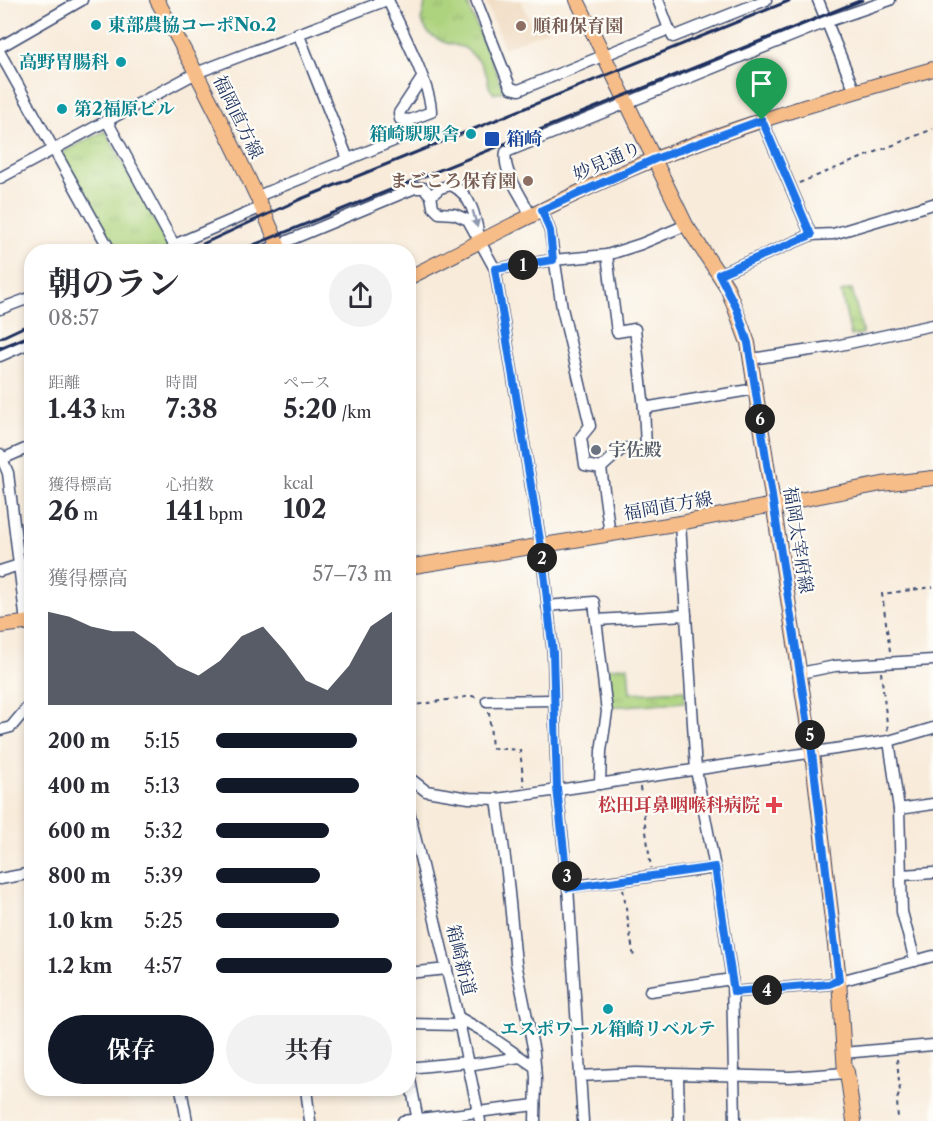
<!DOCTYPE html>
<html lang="ja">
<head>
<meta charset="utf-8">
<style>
  :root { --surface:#fff; --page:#f2f2f3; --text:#2b2b33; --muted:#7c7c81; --accent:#111827 }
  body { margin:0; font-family:"Libre Caslon Text","Noto Serif JP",serif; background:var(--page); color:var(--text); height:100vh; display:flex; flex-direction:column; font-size:22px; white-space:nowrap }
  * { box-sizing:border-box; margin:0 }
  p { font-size:20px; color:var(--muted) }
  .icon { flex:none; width:33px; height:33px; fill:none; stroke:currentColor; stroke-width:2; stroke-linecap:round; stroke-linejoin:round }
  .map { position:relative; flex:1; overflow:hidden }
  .drawer { position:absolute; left:24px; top:244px; width:392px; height:852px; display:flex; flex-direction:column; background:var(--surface); border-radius:24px; box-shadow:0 3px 9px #0003 }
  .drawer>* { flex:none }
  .pin { position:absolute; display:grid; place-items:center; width:51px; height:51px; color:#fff; margin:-62px -26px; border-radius:50% 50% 50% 0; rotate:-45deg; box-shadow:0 0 6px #0007 }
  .pin .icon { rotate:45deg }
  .km { position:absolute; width:30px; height:30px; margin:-15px; border-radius:50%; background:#222; color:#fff; font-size:16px; line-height:30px; text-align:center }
  .round { display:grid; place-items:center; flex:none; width:63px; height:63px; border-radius:32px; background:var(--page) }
  .headline { display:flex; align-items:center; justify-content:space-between; height:102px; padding:0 24px }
  h1 { font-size:33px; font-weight:700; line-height:45px }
  .metrics { display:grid; grid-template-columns:repeat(3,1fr); gap:9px; height:102px; padding:6px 24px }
  .metrics div { display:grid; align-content:center }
  .metrics b { font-size:26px; font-weight:700 }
  .metrics small { font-size:16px; font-weight:400 }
  .metrics p { font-size:16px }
  .chart { height:168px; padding:12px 24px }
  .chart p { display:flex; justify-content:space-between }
  .chart svg { width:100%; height:108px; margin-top:6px; fill:var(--accent); opacity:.7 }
  .cta { display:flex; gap:12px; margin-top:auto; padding:12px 24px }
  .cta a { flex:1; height:69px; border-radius:36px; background:var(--accent); color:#fff; font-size:24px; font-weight:700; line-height:69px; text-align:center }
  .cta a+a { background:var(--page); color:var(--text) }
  ul { padding:0 24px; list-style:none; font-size:20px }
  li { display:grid; grid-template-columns:96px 72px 1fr; align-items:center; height:45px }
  li i { height:15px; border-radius:8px; background:var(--accent) }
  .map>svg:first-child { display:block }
  .built { fill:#eed7bb }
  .park { fill:url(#park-tufts); stroke:#64816e; stroke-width:1.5 }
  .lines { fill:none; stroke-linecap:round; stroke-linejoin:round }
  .minor-casing { stroke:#3c4b71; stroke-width:13 }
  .major-casing { stroke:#3c4b71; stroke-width:16 }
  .path { stroke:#3c4b71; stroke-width:2; stroke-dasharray:4.5 4.5; stroke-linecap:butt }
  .minor { stroke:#fff; stroke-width:10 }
  .major { stroke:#f7bd88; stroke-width:14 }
  .rail { stroke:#1b2f5e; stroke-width:3 }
  .oneway { fill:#8d97ae }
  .route-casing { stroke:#fff; stroke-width:12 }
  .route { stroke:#1a73e8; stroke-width:8 }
  .culture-dot { fill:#0f9aa8; stroke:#fdfcf7; stroke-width:2 }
  .education-dot { fill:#8d6e63; stroke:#fdfcf7; stroke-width:2 }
  .transit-dot { fill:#1a4fb4; stroke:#fdfcf7; stroke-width:2 }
  .worship-dot { fill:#6b7280; stroke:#fdfcf7; stroke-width:2 }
  .health-dot { fill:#e0444e; stroke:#fdfcf7; stroke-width:2 }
  .labels { text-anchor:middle; stroke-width:4.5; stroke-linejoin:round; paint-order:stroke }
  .culture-label { font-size:18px; font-weight:bold; fill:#0d838f; stroke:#fdfcf7; text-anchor:start }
  .education-label { font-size:18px; font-weight:bold; fill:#785e54; stroke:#fdfcf7; text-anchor:start }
  .street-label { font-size:18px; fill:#1b2f5e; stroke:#fdfcf7 }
  .transit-label { font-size:18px; font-weight:bold; fill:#164399; stroke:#fdfcf7; text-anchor:start }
  .worship-label { font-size:18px; font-weight:bold; fill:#5b616d; stroke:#fdfcf7; text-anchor:start }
  .health-label { font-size:18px; font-weight:bold; fill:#be3a42; stroke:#fdfcf7; text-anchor:end }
</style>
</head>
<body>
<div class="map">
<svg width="933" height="1121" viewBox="0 0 933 1121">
  <defs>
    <pattern id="park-tufts" width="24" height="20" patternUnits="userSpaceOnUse" patternTransform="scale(1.5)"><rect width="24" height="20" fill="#add37e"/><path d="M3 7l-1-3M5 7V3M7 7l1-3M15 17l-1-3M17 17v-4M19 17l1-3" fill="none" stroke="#94b56f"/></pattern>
  </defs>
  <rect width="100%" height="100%" fill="#fdfcf7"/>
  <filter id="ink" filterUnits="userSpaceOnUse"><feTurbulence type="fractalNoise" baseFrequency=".0167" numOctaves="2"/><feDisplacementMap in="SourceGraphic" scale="12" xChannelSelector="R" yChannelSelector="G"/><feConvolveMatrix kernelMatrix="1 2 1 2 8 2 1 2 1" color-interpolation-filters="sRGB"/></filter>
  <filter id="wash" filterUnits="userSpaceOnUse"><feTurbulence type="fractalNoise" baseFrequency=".008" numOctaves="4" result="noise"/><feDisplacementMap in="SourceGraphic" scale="24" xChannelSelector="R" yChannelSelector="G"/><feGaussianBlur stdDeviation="1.35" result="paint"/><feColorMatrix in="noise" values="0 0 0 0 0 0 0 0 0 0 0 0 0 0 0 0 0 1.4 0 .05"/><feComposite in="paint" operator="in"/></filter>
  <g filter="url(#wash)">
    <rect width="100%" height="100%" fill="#f8ebda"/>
    <path class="built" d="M485 0H521L531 22 543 18 548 30 504 48Z"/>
    <g class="park">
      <path d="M426 0H466L504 91 494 94 489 87 487 76 480 62 465 48 443 42 429 34 421 21Z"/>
      <path d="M105 131 170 248 162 252H116L61 153Z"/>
      <path d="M852 289 863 334 851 336 841 292Z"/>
      <path d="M628 666 630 693 685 690V702L608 707 603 669Z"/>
    </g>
  </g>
  <g filter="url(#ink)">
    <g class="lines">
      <g class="minor-casing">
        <g id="minor">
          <path d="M388 0C400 27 431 85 431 112L410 120 400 119 399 113 422 78"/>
          <path d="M476 0 509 84 511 88 519 90 669 29 673 37 766 0"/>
          <path d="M658 0 669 29"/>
          <path d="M818 0 855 92"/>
          <path d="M298 33 348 159"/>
          <path d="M0 47 82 0"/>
          <path d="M0 53 111 252"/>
          <path d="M762 120 811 235"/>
          <path d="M107 121 174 245 262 207"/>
          <path d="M0 178 196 73 387 0"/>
          <path d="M258 196 398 139 410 120"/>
          <path d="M542 210 550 231 562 308 590 426 581 437 585 465 601 468 610 535"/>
          <path d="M530 215C523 196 502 173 506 152L826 22 890 0"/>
          <path d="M480 242C476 220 473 195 451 185L440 188 431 196 433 207 439 213 454 214 468 220 495 269 541 546 553 653 557 788 568 887 583 1121"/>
          <path d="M261 252 415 188H424L431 196"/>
          <path d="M607 255 617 332 635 329 644 408 755 389"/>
          <path d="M495 269 553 260 607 255 641 244 686 225"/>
          <path d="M719 274 811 235 833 234 933 204"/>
          <path d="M0 309 32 297"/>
          <path d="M0 356 32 342"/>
          <path d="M751 359 831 347 933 325"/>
          <path d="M0 454 8 473 26 623"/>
          <path d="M0 460 32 446"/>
          <path d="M601 468 622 449 646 446 644 408"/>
          <path d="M680 523 696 770 715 868 732 979 735 1121"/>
          <path d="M0 571 32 561"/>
          <path d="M547 606 594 602 607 712 601 751 600 784"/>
          <path d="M596 620 686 615"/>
          <path d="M800 673 835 666 933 660"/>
          <path d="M487 701 554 700"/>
          <path d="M0 730 11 727 32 702"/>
          <path d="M889 741 899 809 902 912 915 961"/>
          <path d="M408 777 426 791 469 798 497 799 889 741 933 728"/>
          <path d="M497 799 507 873 516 963 534 1052 536 1078 535 1121"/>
          <path d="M408 807 458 1017 480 1121"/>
          <path d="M899 809 933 804"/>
          <path d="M902 875 933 873"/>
          <path d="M0 879 32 873"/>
          <path d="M568 887 715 868"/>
          <path d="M408 973 447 969"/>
          <path d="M650 991 732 979"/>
          <path d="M734 992 829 984 933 956"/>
          <path d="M458 1017 481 1030 535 1067"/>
          <path d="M408 1024 460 1025"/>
          <path d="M843 1053 933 1045"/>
          <path d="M468 1065 520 1057"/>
          <path d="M408 1068 468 1062"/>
          <path d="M408 1069 418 1121"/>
          <path d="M678 1075 679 1121"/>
          <path d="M580 1076 636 1073 790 1077 845 1073"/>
          <path d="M181 1089 187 1121"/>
          <path d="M306 1089 310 1121"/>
          <path d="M403 1121 535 1105"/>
        </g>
      </g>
      <g class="major-casing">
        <g id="major">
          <path d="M157 0C202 82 245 165 281 252"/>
          <path d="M577 0 686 225 727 287 748 343 812 753 839 979 845 1073 847 1072 854 1121"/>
          <path d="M408 278C490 237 570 193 655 159 745 123 839 96 933 69"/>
          <path d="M408 567 680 523 882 484 933 478"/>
          <path d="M0 626 32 622"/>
        </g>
      </g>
      <g class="path">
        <path d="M799 183 933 129"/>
        <path d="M890 651 882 594 933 587"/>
        <path d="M881 672 888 732"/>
        <path d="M409 706 472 696 478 698"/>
        <path d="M489 712 492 748 520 750 524 786"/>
        <path d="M640 787 651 868"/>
        <path d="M623 889 634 958"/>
        <path d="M897 1059 900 1092 897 1099 898 1121"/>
      </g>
      <use href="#minor" class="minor"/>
      <use href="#major" class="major"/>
      <g class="rail">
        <path d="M185 252 301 199 791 0"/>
        <path d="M236 252 862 0"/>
        <path d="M0 338 32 323"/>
        <path d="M0 348 32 335"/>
      </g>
    </g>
    <defs><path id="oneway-solid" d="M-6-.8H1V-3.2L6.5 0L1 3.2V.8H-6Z" transform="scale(1.5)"/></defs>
    <use class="oneway" href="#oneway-solid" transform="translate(475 219) rotate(75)"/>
  </g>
  <g class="lines" filter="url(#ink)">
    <g class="route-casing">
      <path id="route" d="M762 120 811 235 719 274 737 309 748 343 811 744 839 980 829 984 734 992 715 867 568 888 557 788 553 653 541 546 495 269 553 260 550 231 542 210 655 159Z"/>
    </g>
    <use href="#route" class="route"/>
  </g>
  <g class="culture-dot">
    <circle cx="96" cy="25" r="6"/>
    <circle cx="121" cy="62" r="6"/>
    <circle cx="62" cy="109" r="6"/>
    <circle cx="471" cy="134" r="6"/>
    <circle cx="608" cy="1009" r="6"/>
  </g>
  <g class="education-dot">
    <circle cx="521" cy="26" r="6"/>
    <circle cx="528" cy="181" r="6"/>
  </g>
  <rect class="transit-dot" x="484" y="131" width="16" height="16" rx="3"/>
  <circle class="worship-dot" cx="596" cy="450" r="6"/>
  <path class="health-dot" d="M771 796h6v6h6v6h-6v6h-6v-6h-6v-6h6z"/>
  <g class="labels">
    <g class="culture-label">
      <text x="108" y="31">東部農協コーポNo.2</text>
      <text x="109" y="68" text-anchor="end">高野胃腸科</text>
      <text x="74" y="115">第2福原ビル</text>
      <text x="459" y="140" text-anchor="end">箱崎駅駅舎</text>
      <text x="608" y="1035" text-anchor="middle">エスポワール箱崎リベルテ</text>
    </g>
    <g class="education-label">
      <text x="533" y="32">順和保育園</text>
      <text x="516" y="187" text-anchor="end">まごころ保育園</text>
    </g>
    <g class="street-label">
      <text transform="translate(238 117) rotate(64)" y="6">福岡直方線</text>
      <text transform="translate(607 161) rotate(-24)" y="6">妙見通り</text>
      <text transform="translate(668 506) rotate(-10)" y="6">福岡直方線</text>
      <text transform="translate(798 540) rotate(81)" y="6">福岡太宰府線</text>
      <text transform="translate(461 960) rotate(76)" y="6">箱崎新道</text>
    </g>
    <g class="transit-label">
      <text x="506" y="145">箱崎</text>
    </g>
    <g class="worship-label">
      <text x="608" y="456">宇佐殿</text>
    </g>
    <g class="health-label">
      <text x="760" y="811">松田耳鼻咽喉科病院</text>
    </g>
  </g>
</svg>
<div class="pin" style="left:762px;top:120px;background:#1e9e55"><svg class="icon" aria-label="arrive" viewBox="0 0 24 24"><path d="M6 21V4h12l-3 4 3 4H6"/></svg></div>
<b class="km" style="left:523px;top:265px">1</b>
<b class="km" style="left:542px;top:558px">2</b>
<b class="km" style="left:567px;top:876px">3</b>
<b class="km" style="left:767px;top:990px">4</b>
<b class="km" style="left:810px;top:735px">5</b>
<b class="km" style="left:760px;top:419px">6</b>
<section class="drawer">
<div class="headline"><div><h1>朝のラン</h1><p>08:57</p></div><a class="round"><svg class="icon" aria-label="share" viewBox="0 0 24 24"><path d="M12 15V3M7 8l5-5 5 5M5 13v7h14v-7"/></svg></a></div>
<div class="metrics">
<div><p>距離</p><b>1.43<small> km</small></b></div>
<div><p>時間</p><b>7:38</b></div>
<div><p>ペース</p><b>5:20<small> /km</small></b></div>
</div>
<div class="metrics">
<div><p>獲得標高</p><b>26<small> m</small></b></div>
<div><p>心拍数</p><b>141<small> bpm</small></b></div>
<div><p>kcal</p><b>102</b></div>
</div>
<div class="chart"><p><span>獲得標高</span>57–73 m</p>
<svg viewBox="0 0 160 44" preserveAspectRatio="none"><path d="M0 44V6L10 8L20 12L30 14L40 14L50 20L60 28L70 32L80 26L90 16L100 12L110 22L120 34L130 38L140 28L150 12L160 6V44z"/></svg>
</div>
<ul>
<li><b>200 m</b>5:15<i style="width:80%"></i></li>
<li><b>400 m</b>5:13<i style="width:81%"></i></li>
<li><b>600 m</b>5:32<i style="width:64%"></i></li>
<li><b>800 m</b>5:39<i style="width:59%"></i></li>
<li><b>1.0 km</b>5:25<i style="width:70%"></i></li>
<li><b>1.2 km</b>4:57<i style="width:100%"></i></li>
</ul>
<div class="cta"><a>保存</a><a>共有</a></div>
</section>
</div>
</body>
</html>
